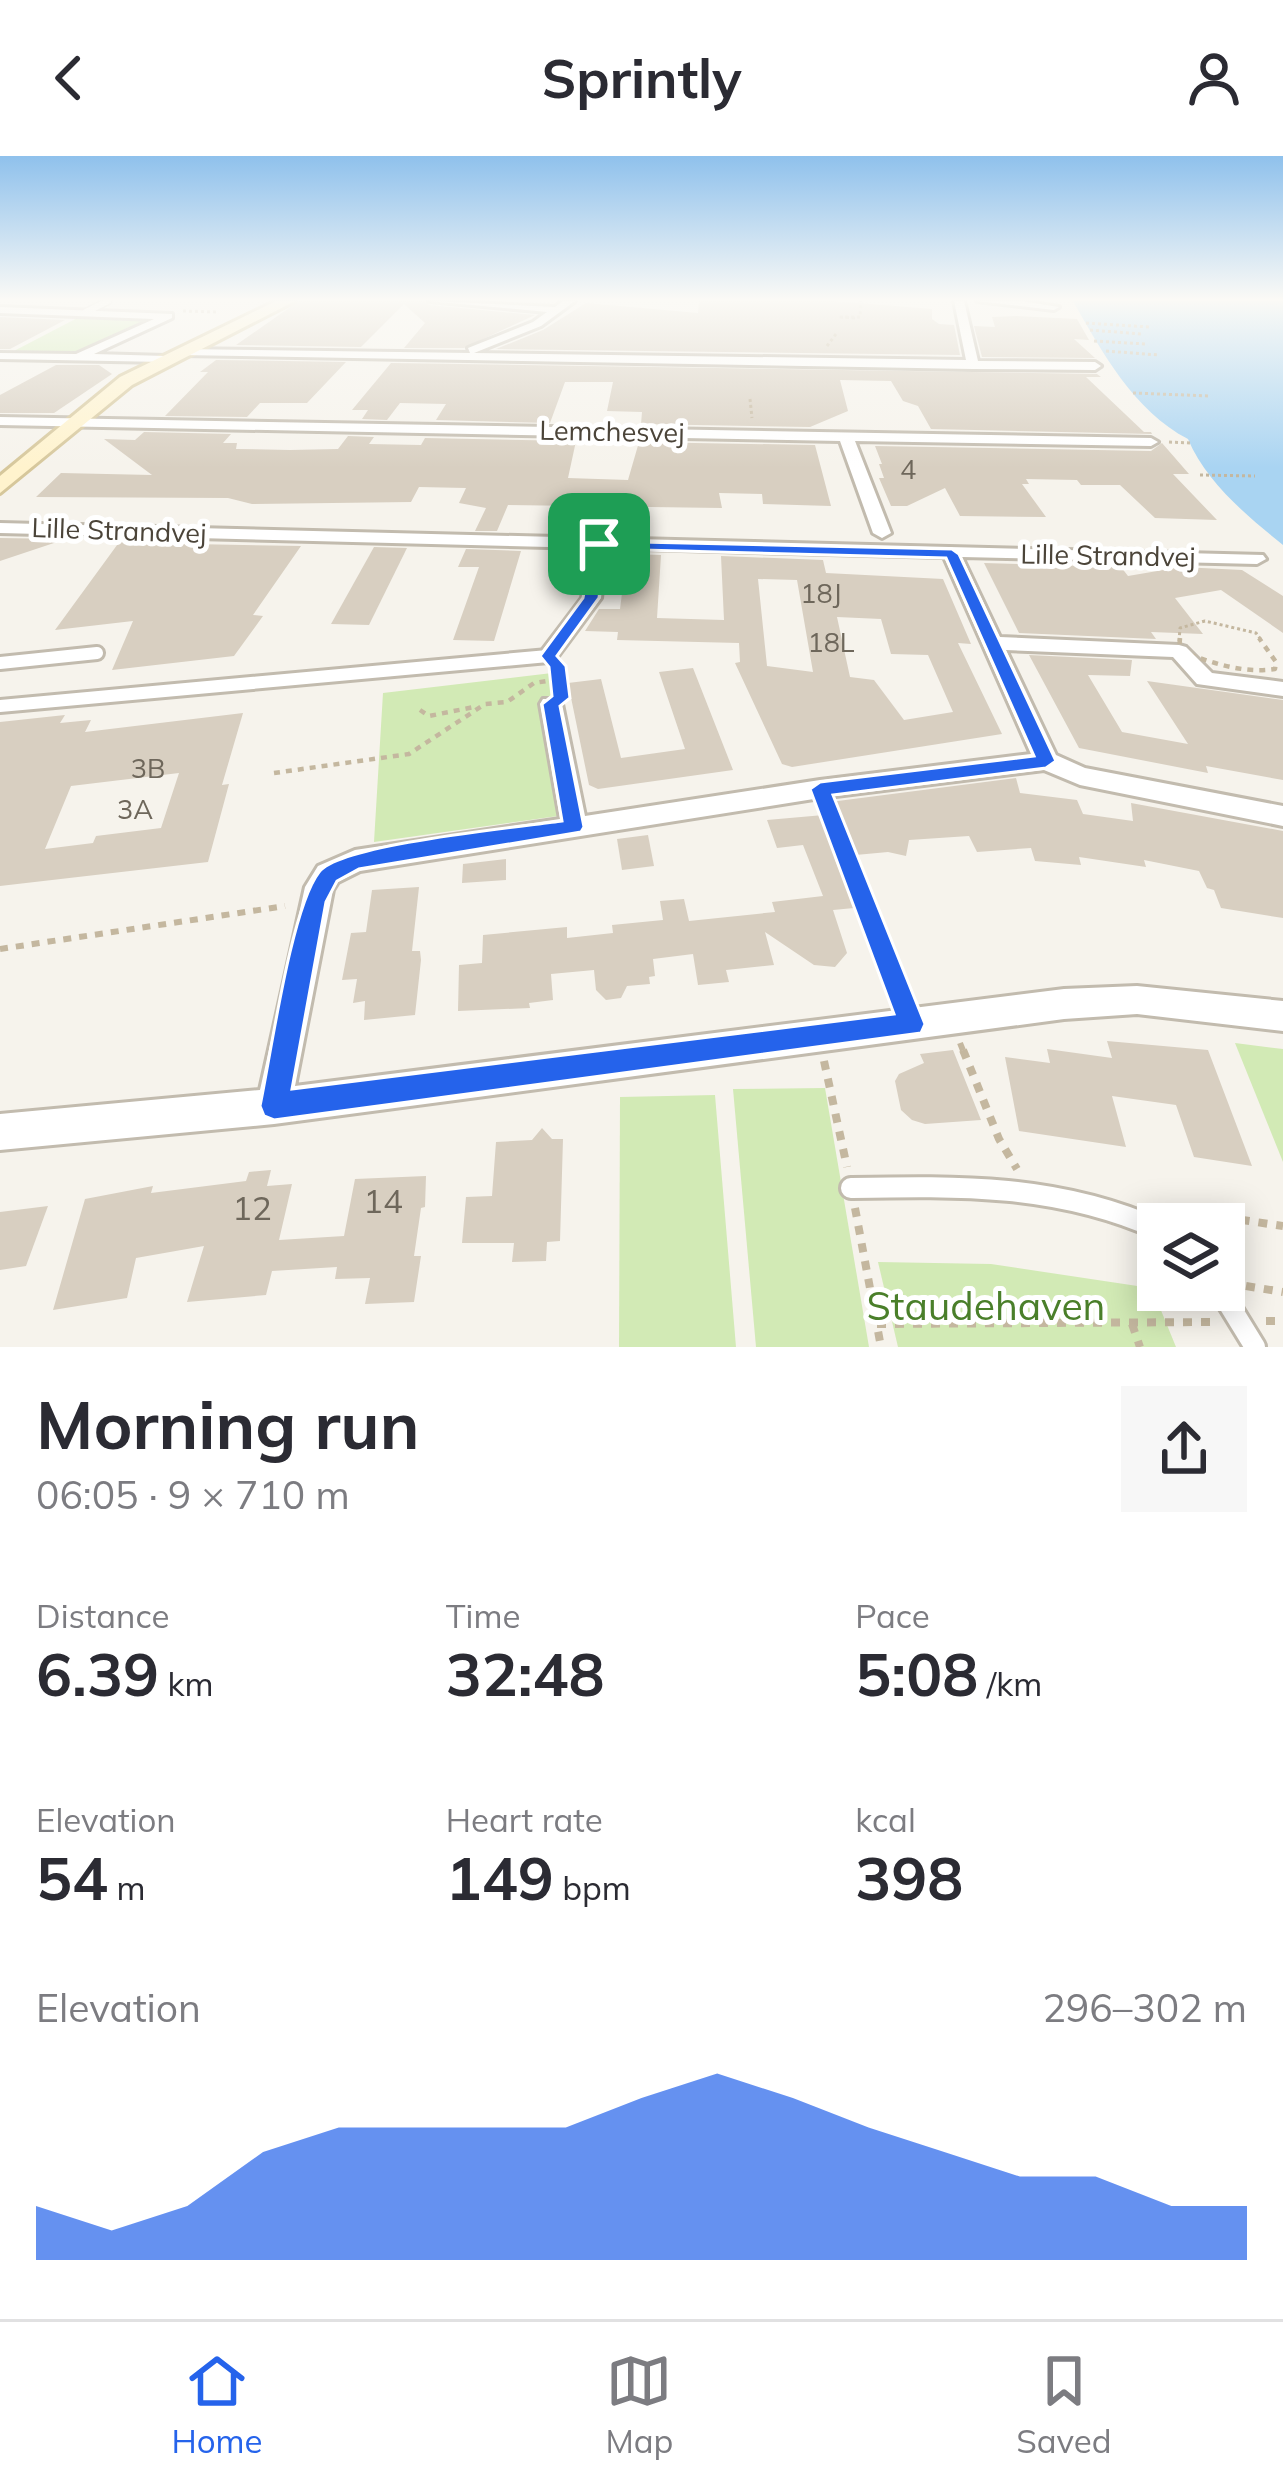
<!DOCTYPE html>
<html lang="en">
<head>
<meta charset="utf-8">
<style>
  :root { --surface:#fff; --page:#f7f7f7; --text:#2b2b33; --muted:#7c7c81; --line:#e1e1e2; --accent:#2563eb }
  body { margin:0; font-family:Mulish,sans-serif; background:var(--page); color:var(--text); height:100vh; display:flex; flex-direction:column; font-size:45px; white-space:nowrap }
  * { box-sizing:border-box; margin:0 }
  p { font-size:39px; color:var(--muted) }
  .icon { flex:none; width:66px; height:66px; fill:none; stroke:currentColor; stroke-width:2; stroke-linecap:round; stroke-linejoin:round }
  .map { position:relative; height:1191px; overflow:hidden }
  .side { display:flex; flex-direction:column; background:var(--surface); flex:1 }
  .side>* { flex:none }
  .tools { position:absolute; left:1137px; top:1047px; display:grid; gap:24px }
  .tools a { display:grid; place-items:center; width:108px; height:108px; border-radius:0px; background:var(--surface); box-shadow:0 6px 30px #0003; font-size:60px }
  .pin { position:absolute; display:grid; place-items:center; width:102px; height:102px; color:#fff; margin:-51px; border-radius:24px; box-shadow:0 6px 18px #0006 }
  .round { display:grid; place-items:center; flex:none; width:126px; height:126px; border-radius:0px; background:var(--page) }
  .summary { display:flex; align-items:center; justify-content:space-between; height:204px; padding:0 36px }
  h1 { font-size:66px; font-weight:700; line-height:90px }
  .figures { display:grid; grid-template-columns:repeat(3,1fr); gap:18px; height:204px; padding:12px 36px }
  .figures div { display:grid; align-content:center }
  .figures b { font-size:60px; font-weight:700 }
  .figures small { font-size:33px; font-weight:400 }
  .figures p { font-size:33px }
  .chart { height:336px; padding:24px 36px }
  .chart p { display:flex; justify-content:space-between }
  .chart svg { width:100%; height:216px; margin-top:12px; fill:var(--accent); opacity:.7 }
  header { display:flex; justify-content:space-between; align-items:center; height:156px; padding:0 36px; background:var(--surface); font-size:54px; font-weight:700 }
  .menu { display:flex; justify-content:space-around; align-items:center; height:168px; border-top:3px solid var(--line); background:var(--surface); font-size:33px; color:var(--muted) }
  .menu a { display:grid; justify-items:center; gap:6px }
  .menu .on { color:var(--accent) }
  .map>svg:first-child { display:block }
  .green { fill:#d2eab5 }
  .water { fill:#a9d4f2 }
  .building { fill:#d8cfc1; fill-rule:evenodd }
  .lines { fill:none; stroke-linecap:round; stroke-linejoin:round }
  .lane-far2-casing { stroke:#c2bbae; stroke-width:9 }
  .lane-far1-casing { stroke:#c2bbae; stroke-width:18 }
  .lane-casing { stroke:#c2bbae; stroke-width:26 }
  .street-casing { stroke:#c2bbae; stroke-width:6 }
  .secondary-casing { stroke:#d6c79b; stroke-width:6 }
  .path-far3 { stroke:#c4b79f; stroke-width:3; stroke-dasharray:3 3; stroke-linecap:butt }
  .path-far2 { stroke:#c4b79f; stroke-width:4.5; stroke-dasharray:6 6; stroke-linecap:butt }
  .path-far1 { stroke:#c4b79f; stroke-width:6; stroke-dasharray:8 8; stroke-linecap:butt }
  .path { stroke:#c4b79f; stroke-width:8; stroke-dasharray:9 9; stroke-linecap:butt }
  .lane-far2 { stroke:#fff; stroke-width:6 }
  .lane-far1 { stroke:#fff; stroke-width:12 }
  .lane { stroke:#fff; stroke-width:20 }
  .street { fill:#fff; fill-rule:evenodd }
  .secondary { fill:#fff3cd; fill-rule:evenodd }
  .route { fill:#2563eb; stroke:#fff; stroke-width:3; fill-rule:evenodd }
  .labels { text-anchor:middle; stroke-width:10; stroke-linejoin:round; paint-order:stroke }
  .far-street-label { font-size:27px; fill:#4b4439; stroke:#fff }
  .number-label { font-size:27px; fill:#6e675b }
  .near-number-label { font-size:33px; fill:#6e675b }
  .near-park-label { font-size:39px; fill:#4a7f2a; stroke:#fff }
</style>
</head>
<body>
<header><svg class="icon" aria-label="back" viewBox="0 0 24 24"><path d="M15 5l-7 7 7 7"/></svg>Sprintly<svg class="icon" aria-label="person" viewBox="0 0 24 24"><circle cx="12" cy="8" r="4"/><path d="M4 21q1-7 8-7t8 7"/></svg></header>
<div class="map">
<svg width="1283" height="1191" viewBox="0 0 1283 1191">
  <rect width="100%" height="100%" fill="#f6f3ec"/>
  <g class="green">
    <path d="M85 158 156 163 72 197 12 196Z"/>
    <path d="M552 517 557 541 539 544 558 660 374 686 383 537Z"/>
    <path d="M1235 887 1283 893V1006Z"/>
    <path d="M825 932 869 1191H756L733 933Z"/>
    <path d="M715 939 736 1191H619L620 941Z"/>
    <path d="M878 1106 991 1108 1144 1131 1158 1147 1176 1191H898Z"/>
  </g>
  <path class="water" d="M1073 145H1283V389C1247 360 1206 326 1188 283 1134 255 1102 196 1073 145Z"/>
  <g class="building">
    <path d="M299 145H425L429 149 535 159 464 192H404L425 167 404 148 361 191 236 189Z"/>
    <path d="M699 145H834L932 153V163L939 168 954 169 960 199 496 193 543 174 586 147 698 157Z"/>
    <path d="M1016 160 1077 163 1089 184 1074 183 1095 202 982 201 974 170 995 171 992 161Z"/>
    <path d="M0 161 65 164 10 193H0Z"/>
    <path d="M216 204 346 206 307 247H260L247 261 165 260 208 216H200Z"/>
    <path d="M391 207 1097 218 1101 221H1086L1144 276H1151L1152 278 931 273 918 250 903 245 891 225 840 224 848 255 810 271 641 268 642 256 607 255 613 226H565L550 267 436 264 446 248 400 247 387 264 362 263 368 254H352Z"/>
    <path d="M56 209H99L112 218 54 257H0V239Z"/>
    <path d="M144 276 231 278 223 287H237L236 293 290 294 338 293 348 280 374 281 369 288 421 289 425 282 576 285 568 322 628 324 639 286 815 289 831 350 763 348 762 338 719 337 722 352 508 349 497 375H475L486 352 459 347 466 332 419 331 411 346 252 348 228 342 36 341 61 317 152 319 104 283 135 284Z"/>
    <path d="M1162 287 1189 318H1173L1217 364 1155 362 1120 329H1081L1077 324 1026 323 1029 328H1022L1046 361 960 360 945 332 907 350H891L879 322H884L879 308H882L875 290 1151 295Z"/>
    <path d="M0 382 63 383V384L0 405Z"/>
    <path d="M120 385 192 388 301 390 253 459 263 460 234 500 112 514 133 465 55 474Z"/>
    <path d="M374 391 407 392 369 469 331 468Z"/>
    <path d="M466 393 521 395 494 485 453 484 479 411H458Z"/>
    <path d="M627 398 661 399 657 462 724 464 721 400 823 404 826 417 943 423 971 488 958 487 1002 578 792 611 782 608 735 507 740 506 739 487 617 484 618 476 585 475 599 453H620ZM758 423 797 424 813 516 767 510ZM837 461 881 463 891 498 928 499 953 556 904 564 874 524 850 521Z"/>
    <path d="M984 407 1121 411 1128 420 1181 411 1242 414 1283 440V477L1221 434 1175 442 1203 478 1151 476 1156 483 1019 477Z"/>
    <path d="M1029 499 1132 504 1130 520 1088 519 1122 576 1188 588 1147 525 1283 544V624L1206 610 1208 617 1079 592Z"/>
    <path d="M693 512 733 614 598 633 589 629 568 527 601 523 621 602 685 593 659 516Z"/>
    <path d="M243 557 222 629 229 628 208 706 0 730V566L65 559 60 567 91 564 85 576ZM179 617 161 672 96 680 93 687 45 693 71 630Z"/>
    <path d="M1016 622 1020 637 1077 644 1083 658 1133 665 1131 647 1283 675V762L1221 752 1214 734 1207 732 1199 715 1144 704 1146 711 1079 701 1081 709 1035 705 1031 692 977 696 969 680 909 684 906 700 888 696 834 701 854 752 833 754 847 797 835 811 814 809 765 776 774 809 726 814 729 826 698 829 693 798 653 803 655 820 649 821 650 828 627 830 621 842 606 844 596 834 594 814 551 818 553 844 529 847 530 852 458 855 459 809 482 807 483 779 567 771V782L613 777 612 769 663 764 660 745 684 743 689 765 775 756 772 746 823 740 803 689 777 692 767 664 835 658 830 646Z"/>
    <path d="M648 679 654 710 622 714 617 683Z"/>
    <path d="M506 703V724L462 727 463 708Z"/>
    <path d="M419 731 412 795H420L421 804 415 859 364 864 365 845 353 847 357 823 342 824 351 777 366 776 372 734Z"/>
    <path d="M1107 885 1208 894 1252 1010 1194 1001 1176 949 1112 940 1126 991 1019 975 1005 901 1050 907 1047 893 1112 902Z"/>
    <path d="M953 894 981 964 925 968 912 964 901 954 895 925 899 918 924 907 920 898Z"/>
    <path d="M542 972 552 983H563L560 1085 547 1086 546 1105 512 1106 514 1087H462L466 1041 492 1040 496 986 532 984Z"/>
    <path d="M271 1014 267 1030 292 1028 279 1084 344 1080 355 1023 426 1020 425 1051 421 1052 414 1100H421L414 1146 365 1148 370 1122 335 1123 337 1111 272 1115 266 1139 187 1146 204 1090 136 1102 127 1142 53 1154 85 1043 153 1030 151 1037 246 1025 249 1016Z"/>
    <path d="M48 1050 26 1110 0 1114V1056Z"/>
  </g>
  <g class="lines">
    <g class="lane-far2-casing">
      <path id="lane-far2" d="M86 156 108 145"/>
    </g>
    <g class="lane-far1-casing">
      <g id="lane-far1">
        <path d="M0 507 97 497"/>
        <path d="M0 550 548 500"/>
      </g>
    </g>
    <g class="lane-casing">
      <g id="lane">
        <path d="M851 1032C958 1030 1058 1028 1158 1073"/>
        <path d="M1220 1134 1255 1191"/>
      </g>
    </g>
    <g class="street-casing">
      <g id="street">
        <path d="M429 145 555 151 563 145H575L541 170 474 197 966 204 954 145H964L978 205 1095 206 1101 210 1095 214 973 213 182 199 176 196 182 193 470 197 468 192 533 166 547 156Z"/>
        <path d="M977 145H1021L1059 151 1054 154Z"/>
        <path d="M0 151 172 158V162L94 198 166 200 172 203 166 206 0 203V197L76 198 154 163 0 157Z"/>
        <path d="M0 261 1151 282 1158 286 1151 290 855 285 891 377 882 382 873 377 840 285 0 269Z"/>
        <path d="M0 367 1263 399 1266 403 1257 408 962 401 1000 481 1179 489 1186 491 1212 517 1283 526V540L1197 528 1173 501 1006 494 1056 599 1085 612 1283 650V670L1080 629 1044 614 820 642 360 715 338 726 333 734 295 930 1064 833 1137 830 1283 845V875L1137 858 1064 863 274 968 0 994V958L260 934 305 731 318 710 355 694 560 663 540 548 543 543H559L562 548 585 660 820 624 1031 598 944 401 607 392 601 442 555 504 548 506 538 500 582 442 590 392 0 377Z"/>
      </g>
    </g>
    <g class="secondary-casing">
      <path id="secondary" d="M276 145H295L132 229 0 337V320L120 221Z"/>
    </g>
    <g class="path-far3">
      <path d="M183 155 219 156"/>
      <path d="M855 162 841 161H860L861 145"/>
      <path d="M1086 167 1149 171"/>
      <path d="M1090 174 1142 178"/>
      <path d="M1094 185 1146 188"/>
      <path d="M827 190 836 178"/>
      <path d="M1106 195 1159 199"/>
      <path d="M1133 237 1210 240"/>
      <path d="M750 243 752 262"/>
      <path d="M1169 286 1190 287"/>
      <path d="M1200 319 1255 320"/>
      <path d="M1179 485 1180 472 1205 465 1256 477 1262 485"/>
    </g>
    <g class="path-far2">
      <path d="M1180 482 1179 495C1211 506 1241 518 1275 513L1276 506 1259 482"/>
      <path d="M420 554 429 560 474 551"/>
      <path d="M274 617 409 598 485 548 507 546 534 527 559 523"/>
      <path d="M829 655 833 666"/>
    </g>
    <g class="path-far1">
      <path d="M832 663 900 840"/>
      <path d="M0 793 285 750"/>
      <path d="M960 887 964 897"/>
    </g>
    <g class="path">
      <path d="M963 894 999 983 1017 1013"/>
      <path d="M824 905 847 1011"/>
      <path d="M855 1052 881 1191"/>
      <path d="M1188 1068 1215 1060 1283 1070"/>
      <path d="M1246 1130 1283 1136"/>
      <path d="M1266 1165H1283"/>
      <path d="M877 1168 1213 1166"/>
      <path d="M1132 1168 1140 1191"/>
    </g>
    <use href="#lane-far2" class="lane-far2"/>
    <use href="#lane-far1" class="lane-far1"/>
    <use href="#lane" class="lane"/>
    <use href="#street" class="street"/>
    <use href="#secondary" class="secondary"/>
  </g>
  <linearGradient id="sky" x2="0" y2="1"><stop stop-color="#8fc1ec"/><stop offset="0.46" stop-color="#fbfaf6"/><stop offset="1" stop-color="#fbfaf6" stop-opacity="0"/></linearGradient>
  <rect width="1283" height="312" fill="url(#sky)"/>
  <path class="route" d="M594 385 952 393 959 398 1056 605 1046 612 833 639 925 868 921 877 274 964 264 960 260 950C271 898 291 752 319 716 340 688 519 671 562 665L542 548 552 540 549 511 540 500 583 442ZM605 393 946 402 1034 600 820 626 810 633 894 858 292 933 326 746 337 725 359 713 581 676 584 671 560 550 570 542 566 510 557 500 599 442Z"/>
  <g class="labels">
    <g class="far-street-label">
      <text transform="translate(612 276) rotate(1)" y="9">Lemchesvej</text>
      <text transform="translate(119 375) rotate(2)" y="9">Lille Strandvej</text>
      <text transform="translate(1108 400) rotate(1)" y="9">Lille Strandvej</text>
    </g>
    <g class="number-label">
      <text x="908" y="323">4</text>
      <text x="821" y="447">18J</text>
      <text x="831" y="496">18L</text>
      <text x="148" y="622">3B</text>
      <text x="135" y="663">3A</text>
    </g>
    <g class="near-number-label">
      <text x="383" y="1057">14</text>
      <text x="252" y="1064">12</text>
    </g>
    <g class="near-park-label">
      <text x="986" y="1164">Staudehaven</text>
    </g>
  </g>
</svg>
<div class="tools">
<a><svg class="icon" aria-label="layers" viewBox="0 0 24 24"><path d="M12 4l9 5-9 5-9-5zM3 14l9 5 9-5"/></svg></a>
</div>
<div class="pin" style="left:599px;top:388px;background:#1e9e55"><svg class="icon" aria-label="arrive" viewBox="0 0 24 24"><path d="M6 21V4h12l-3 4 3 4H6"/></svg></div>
</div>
<section class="side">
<div class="summary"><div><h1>Morning run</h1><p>06:05 · 9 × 710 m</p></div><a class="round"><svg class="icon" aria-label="share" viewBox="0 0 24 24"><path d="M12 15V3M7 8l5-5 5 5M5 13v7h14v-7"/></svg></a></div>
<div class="figures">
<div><p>Distance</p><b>6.39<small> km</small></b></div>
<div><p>Time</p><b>32:48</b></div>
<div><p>Pace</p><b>5:08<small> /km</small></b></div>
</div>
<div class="figures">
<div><p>Elevation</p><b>54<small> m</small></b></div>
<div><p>Heart rate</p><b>149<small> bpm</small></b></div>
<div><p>kcal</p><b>398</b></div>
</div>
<div class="chart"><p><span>Elevation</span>296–302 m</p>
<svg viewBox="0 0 160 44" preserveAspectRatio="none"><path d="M0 44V33L10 38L20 33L30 22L40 17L50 17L60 17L70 17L80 11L90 6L100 11L110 17L120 22L130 27L140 27L150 33L160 33V44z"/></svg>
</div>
</section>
<nav class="menu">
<a class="on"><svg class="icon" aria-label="home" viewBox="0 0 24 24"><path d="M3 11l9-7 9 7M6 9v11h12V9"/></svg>Home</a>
<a><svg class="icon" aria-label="map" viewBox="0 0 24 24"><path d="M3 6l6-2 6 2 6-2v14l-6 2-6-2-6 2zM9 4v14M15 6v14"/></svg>Map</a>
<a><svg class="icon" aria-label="saved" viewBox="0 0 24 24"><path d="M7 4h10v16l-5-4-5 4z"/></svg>Saved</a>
</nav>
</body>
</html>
